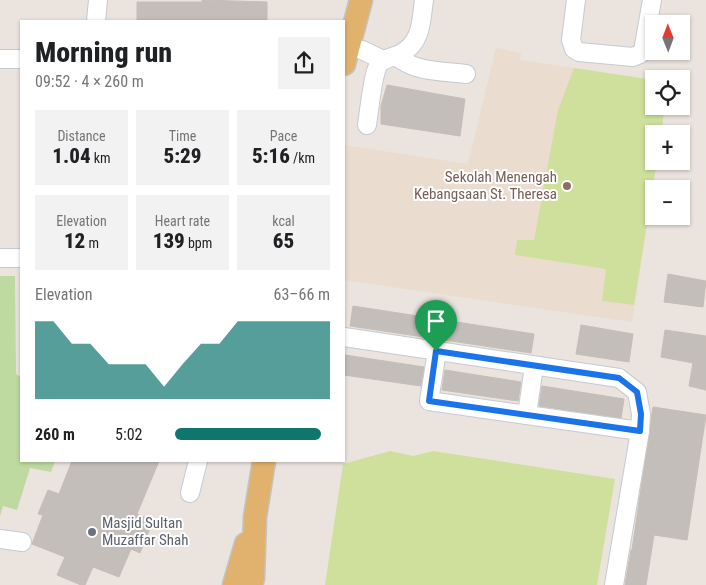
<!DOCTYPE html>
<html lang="en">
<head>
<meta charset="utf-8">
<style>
  :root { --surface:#fff; --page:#f2f2f2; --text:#202124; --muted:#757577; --accent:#0f766e }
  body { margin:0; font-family:"Roboto Condensed",sans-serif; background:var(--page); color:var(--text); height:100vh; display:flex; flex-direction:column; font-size:19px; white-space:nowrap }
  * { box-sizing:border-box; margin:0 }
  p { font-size:16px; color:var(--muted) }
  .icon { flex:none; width:28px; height:28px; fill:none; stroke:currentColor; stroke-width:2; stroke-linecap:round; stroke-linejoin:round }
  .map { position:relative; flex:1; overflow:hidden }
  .details { position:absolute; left:20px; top:20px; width:325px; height:442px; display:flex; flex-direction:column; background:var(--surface); border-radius:0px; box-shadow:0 1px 4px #0004 }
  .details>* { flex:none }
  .needle { width:32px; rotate:359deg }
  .tools { position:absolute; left:645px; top:15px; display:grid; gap:10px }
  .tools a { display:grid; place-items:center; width:45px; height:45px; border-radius:0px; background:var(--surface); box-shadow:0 1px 4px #0004; font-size:25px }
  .pin { position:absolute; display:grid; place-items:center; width:42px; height:42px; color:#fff; margin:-51px -21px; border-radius:50% 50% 50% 0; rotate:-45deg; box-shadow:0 0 5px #0007 }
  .pin .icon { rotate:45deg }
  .round { display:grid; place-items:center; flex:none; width:52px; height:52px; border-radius:0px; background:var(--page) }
  .summary { display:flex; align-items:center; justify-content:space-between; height:85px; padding:0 15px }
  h1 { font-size:28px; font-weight:800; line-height:38px }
  .figures { display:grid; grid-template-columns:repeat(3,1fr); gap:8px; height:85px; padding:5px 15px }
  .figures div { display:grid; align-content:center; border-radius:0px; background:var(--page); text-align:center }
  .figures b { font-size:21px; font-weight:800 }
  .figures small { font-size:14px; font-weight:400 }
  .figures p { font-size:14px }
  .chart { height:140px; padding:10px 15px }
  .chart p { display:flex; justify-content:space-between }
  .chart svg { width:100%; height:90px; margin-top:5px; fill:var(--accent); opacity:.7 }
  ul { padding:0 15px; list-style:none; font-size:16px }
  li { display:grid; grid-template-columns:80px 60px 1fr; align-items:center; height:38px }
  li i { height:12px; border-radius:6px; background:var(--accent) }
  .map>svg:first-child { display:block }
  .education { fill:#eaddcf }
  .green { fill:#bedaa1 }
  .pitch { fill:#cfe09d }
  .building { fill:#c3beb9; stroke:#c5beb7 }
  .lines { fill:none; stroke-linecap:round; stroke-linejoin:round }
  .minor-casing { stroke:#c5cad2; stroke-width:20 }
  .major-casing { stroke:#c3c3c3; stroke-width:25 }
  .minor { stroke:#fff; stroke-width:18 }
  .major { stroke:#e0b26d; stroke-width:22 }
  .route-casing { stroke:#fff; stroke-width:10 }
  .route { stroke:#1a73e8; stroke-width:6 }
  .education-dot { fill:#8d6e63; stroke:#fff; stroke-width:2 }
  .worship-dot { fill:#6b7280; stroke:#fff; stroke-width:2 }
  .labels { text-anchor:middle; stroke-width:4; stroke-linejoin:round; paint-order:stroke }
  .education-label { font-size:15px; fill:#785e54; stroke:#fff; text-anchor:end }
  .worship-label { font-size:15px; fill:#5b616d; stroke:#fff; text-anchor:start }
</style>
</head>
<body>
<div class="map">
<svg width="706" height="585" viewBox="0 0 706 585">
  <rect width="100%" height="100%" fill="#eae3de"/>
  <path class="education" d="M496 48 521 53 520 60 654 80V106H665L661 134H654V161H657L632 322 344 280V145L468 164Z"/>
  <path class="green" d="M0 276H15L16 374 21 377V461H55L51 472 30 468 17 510 3 506 0 516Z"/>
  <g class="pitch">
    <path d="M574 68 654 80V106H665L661 134H654V161H657L634 305 602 301 606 269 515 255 517 240H534L558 110Z"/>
    <path d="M390 451 413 456 433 451 615 479 597 585H325L343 464Z"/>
  </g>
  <g class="building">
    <path d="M202 0 267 2V21H137V2H202Z"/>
    <path d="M387 85 465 99 460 136 381 124V106Z"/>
    <path d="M668 274 706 281 703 307 664 302Z"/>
    <path d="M353 306 534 334 531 353 350 326Z"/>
    <path d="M581 325 633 334 629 362 576 354Z"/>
    <path d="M665 330 706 336V390L689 386 693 363 661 357Z"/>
    <path d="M345 355 424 367 421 386 344 375Z"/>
    <path d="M445 370 521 382 518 401 442 390Z"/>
    <path d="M542 386 624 399 621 418 539 406Z"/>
    <path d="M653 407 706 415 687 540 654 535 646 585H625L631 550H632Z"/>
    <path d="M72 461H159L137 514 153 521 140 553 131 549 119 577 93 567 85 585H81L57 575 65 557 32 544 43 515 38 514 48 490 59 494Z"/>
  </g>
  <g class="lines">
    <g class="minor-casing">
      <g id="minor">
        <path d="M576 0 571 40 574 49 579 52 633 57 640 54 643 51 652 0"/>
        <path d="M96 21 98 0"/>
        <path d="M349 47 362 50 383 60"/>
        <path d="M396 56C414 72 442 71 466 74"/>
        <path d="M0 59H21"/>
        <path d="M367 125C369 112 373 72 379 64 384 58 394 57 400 54 422 43 421 21 424 0"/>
        <path d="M0 258H21"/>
        <path d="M344 337 619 378 637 392 641 414 640 431 614 585"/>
        <path d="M437 351 429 401 527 415 534 366"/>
        <path d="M527 415 640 431"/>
        <path d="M190 493 198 461"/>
        <path d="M0 539 22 542"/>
      </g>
    </g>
    <g class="major-casing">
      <g id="major">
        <path d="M344 64 361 0"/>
        <path d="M234 585 246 544"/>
        <path d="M251 585 253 578 255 517 264 461"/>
      </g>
    </g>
    <use href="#minor" class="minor"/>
    <use href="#major" class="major"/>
  </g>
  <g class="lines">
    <g class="route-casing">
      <path id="route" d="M436 351 619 378 637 392 641 414 640 431 429 401Z"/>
    </g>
    <use href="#route" class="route"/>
  </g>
  <circle class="education-dot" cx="567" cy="186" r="5"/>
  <circle class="worship-dot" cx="92" cy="532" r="5"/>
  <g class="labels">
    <g class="education-label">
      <text x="557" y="182">Sekolah Menengah<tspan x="557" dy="17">Kebangsaan St. Theresa</tspan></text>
    </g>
    <g class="worship-label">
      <text x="102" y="528">Masjid Sultan<tspan x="102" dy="17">Muzaffar Shah</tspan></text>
    </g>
  </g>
</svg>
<div class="tools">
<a><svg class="needle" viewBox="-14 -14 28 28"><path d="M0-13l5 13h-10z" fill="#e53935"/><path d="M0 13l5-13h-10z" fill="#757577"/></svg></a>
<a><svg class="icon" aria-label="locate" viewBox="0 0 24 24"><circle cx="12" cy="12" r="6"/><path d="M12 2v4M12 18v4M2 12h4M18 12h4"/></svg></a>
<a>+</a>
<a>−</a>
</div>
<div class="pin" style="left:436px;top:351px;background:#1e9e55"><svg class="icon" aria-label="arrive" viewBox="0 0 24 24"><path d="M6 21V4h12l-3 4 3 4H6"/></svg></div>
<section class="details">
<div class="summary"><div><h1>Morning run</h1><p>09:52 · 4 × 260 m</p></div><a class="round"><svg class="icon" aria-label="share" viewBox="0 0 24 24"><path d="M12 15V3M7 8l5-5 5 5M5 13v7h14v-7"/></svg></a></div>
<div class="figures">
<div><p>Distance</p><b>1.04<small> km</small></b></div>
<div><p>Time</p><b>5:29</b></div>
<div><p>Pace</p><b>5:16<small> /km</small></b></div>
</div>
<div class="figures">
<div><p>Elevation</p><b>12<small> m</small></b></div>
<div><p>Heart rate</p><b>139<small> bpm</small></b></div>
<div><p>kcal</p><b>65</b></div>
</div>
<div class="chart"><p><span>Elevation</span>63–66 m</p>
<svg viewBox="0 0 160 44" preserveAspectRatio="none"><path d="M0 44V6L10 6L20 17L30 17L40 27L50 27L60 27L70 38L80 27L90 17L100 17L110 6L120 6L130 6L140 6L150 6L160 6V44z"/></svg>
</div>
<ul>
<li><b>260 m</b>5:02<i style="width:94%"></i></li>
</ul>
</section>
</div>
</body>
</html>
